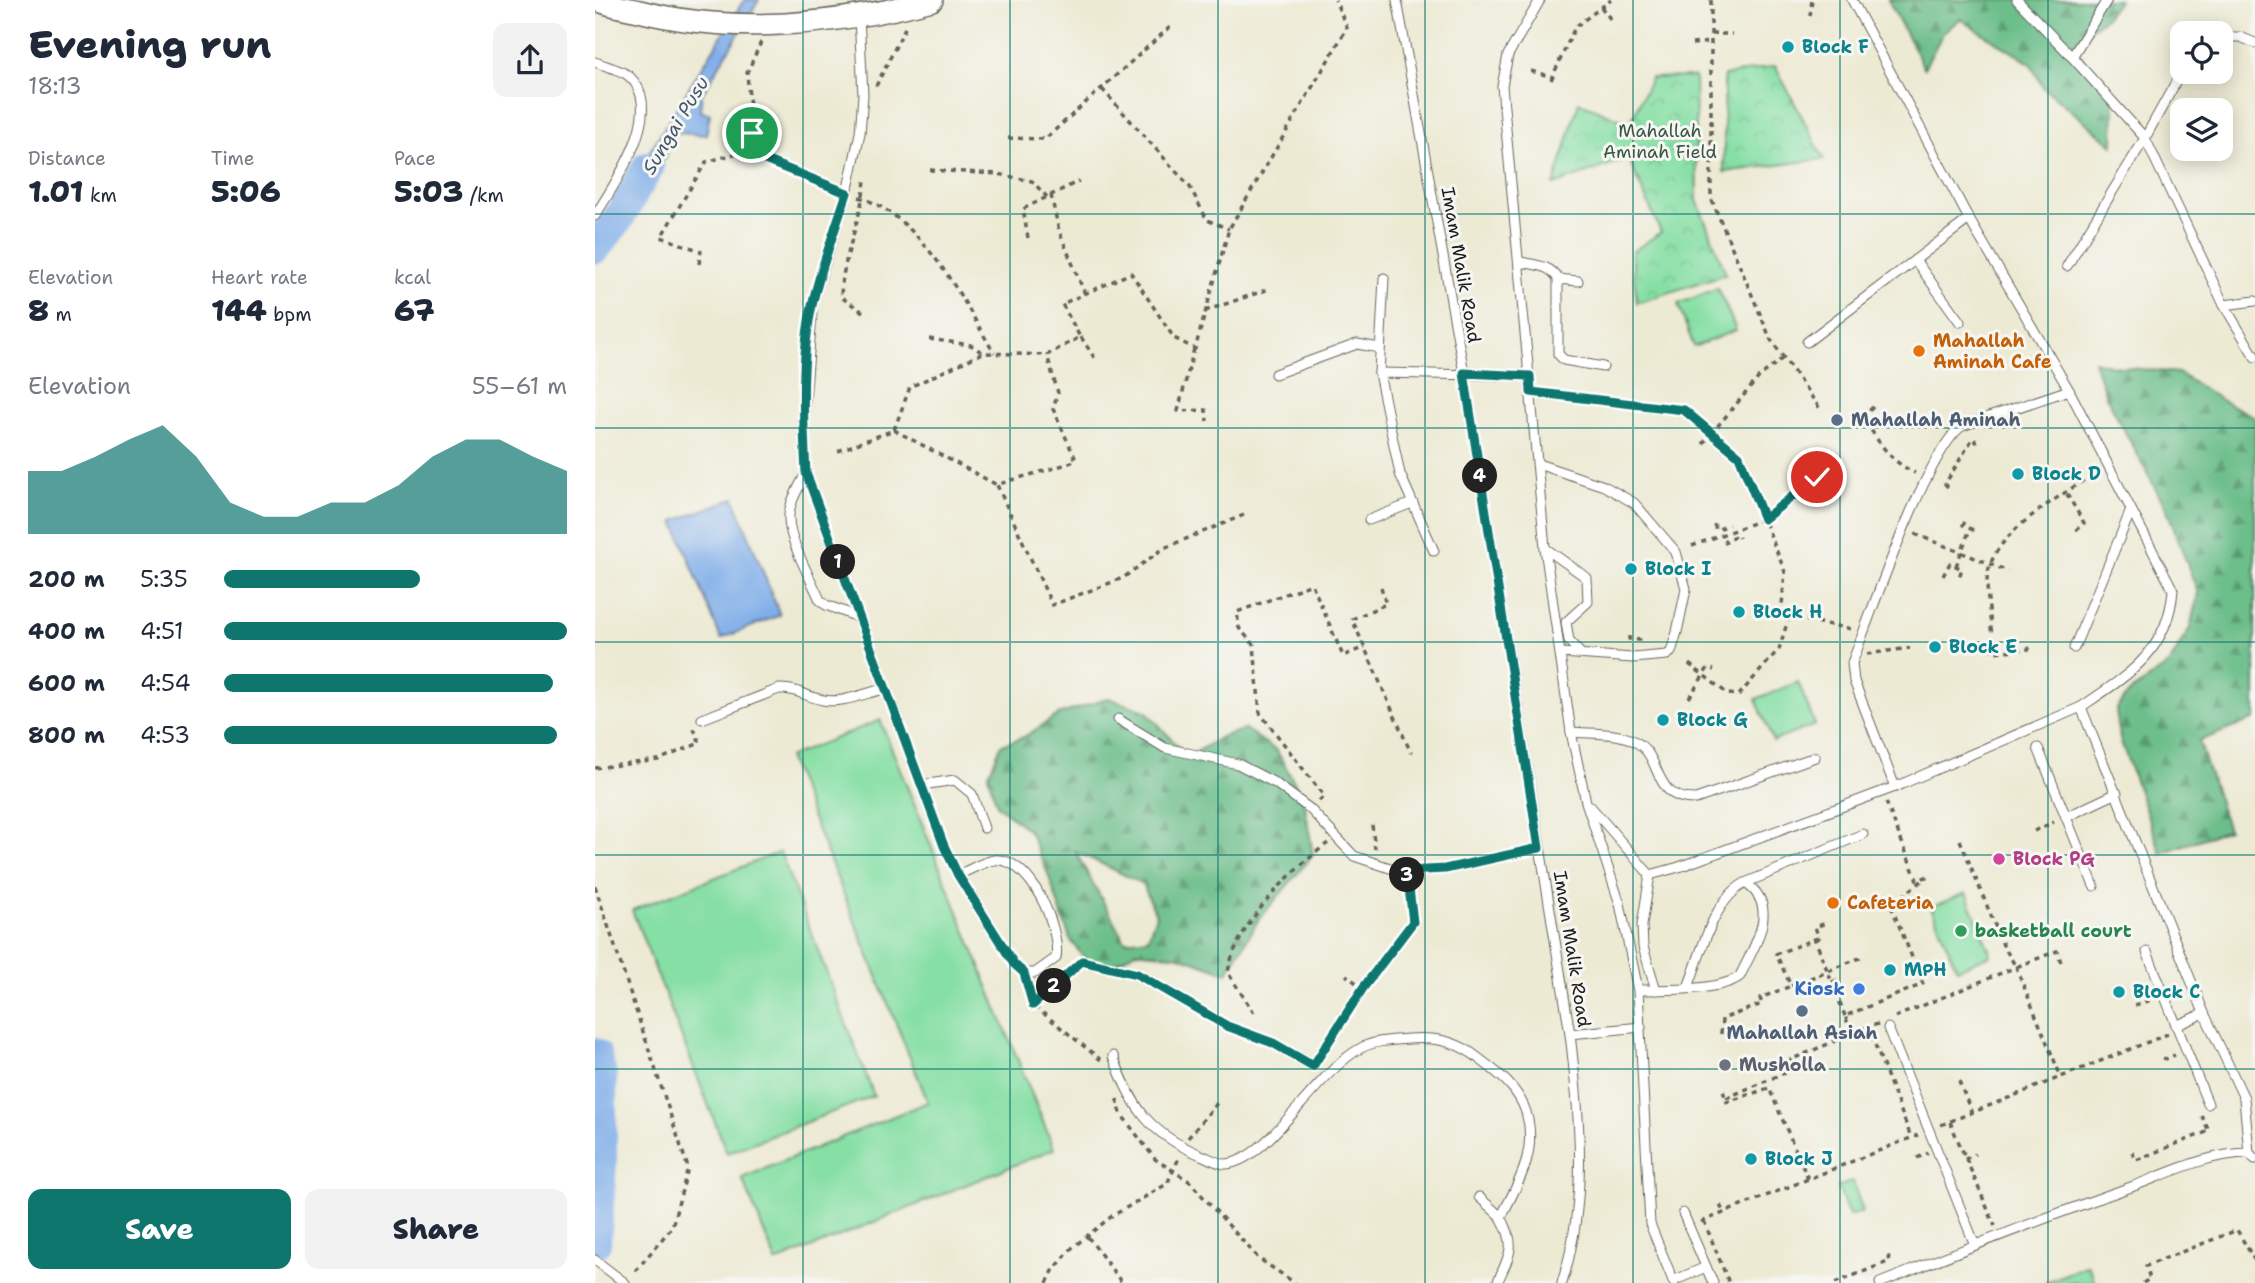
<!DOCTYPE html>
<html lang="en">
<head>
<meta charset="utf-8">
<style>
  :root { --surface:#fff; --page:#f2f2f3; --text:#1f2937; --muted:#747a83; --accent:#0f766e }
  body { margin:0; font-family:"Shantell Sans",sans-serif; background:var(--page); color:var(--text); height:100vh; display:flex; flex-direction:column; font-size:26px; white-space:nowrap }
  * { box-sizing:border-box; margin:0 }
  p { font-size:23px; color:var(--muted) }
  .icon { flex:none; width:38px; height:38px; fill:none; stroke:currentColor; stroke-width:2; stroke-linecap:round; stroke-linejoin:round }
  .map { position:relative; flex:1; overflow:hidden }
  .drawer { display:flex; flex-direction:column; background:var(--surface); width:595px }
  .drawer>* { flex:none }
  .buttons { position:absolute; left:1575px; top:21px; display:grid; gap:14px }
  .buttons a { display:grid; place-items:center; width:63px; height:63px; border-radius:14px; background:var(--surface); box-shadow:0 4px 18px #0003; font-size:35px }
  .pin { position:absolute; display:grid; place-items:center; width:60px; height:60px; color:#fff; margin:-30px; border:4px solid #fff; border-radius:50%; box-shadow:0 2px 7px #0007 }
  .km { position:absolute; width:35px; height:35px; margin:-18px; border-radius:50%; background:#222; color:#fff; font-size:19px; line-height:35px; text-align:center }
  .round { display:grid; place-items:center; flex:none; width:74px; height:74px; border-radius:14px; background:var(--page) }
  .head { display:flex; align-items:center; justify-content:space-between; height:119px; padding:0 28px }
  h1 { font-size:38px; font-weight:800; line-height:52px }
  .figures { display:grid; grid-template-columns:repeat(3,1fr); gap:10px; height:119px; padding:7px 28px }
  .figures div { display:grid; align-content:center }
  .figures b { font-size:30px; font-weight:800 }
  .figures small { font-size:19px; font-weight:400 }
  .figures p { font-size:19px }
  .chart { height:196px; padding:14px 28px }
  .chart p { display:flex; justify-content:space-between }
  .chart svg { width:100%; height:126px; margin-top:7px; fill:var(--accent); opacity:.7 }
  .primary-button { display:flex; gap:14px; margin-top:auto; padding:14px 28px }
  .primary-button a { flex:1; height:80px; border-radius:14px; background:var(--accent); color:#fff; font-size:28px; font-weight:800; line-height:80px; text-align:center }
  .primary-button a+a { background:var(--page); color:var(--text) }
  ul { padding:0 28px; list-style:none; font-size:23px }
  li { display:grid; grid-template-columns:112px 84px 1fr; align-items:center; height:52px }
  li i { height:18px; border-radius:9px; background:var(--accent) }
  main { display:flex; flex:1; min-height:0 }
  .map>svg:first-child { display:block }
  .green { fill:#86dfa4; stroke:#517e60; stroke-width:2 }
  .forest { fill:url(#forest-firs); stroke:#446d53; stroke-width:2; fill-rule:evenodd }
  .park { fill:url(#park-crowns); stroke:#517e60; stroke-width:2 }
  .water { fill:#7fade9; stroke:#4e6482; stroke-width:2 }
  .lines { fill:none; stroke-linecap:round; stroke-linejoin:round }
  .river { stroke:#7fade9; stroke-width:32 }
  .service-casing { stroke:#65645c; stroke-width:11 }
  .tertiary-casing { stroke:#65645c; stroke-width:24 }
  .path { stroke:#65645c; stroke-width:3.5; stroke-dasharray:5 5; stroke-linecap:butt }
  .service { stroke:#fff; stroke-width:9 }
  .tertiary { stroke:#fff; stroke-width:21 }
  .route-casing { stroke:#fff; stroke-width:14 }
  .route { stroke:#0f766e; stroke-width:9 }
  .grid { fill:none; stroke:#0f766e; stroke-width:2; stroke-opacity:0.55 }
  .culture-dot { fill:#0f9aa8; stroke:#f6f6f2; stroke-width:2.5 }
  .food-dot { fill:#e8710a; stroke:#f6f6f2; stroke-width:2.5 }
  .service-dot { fill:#5c6f8a; stroke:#f6f6f2; stroke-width:2.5 }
  .hotel-dot { fill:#d1479c; stroke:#f6f6f2; stroke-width:2.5 }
  .leisure-dot { fill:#2e9e5b; stroke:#f6f6f2; stroke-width:2.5 }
  .shop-dot { fill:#3f7fe0; stroke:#f6f6f2; stroke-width:2.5 }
  .worship-dot { fill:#6b7280; stroke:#f6f6f2; stroke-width:2.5 }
  .labels { text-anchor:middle; stroke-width:6; stroke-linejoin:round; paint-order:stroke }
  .culture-label { font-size:18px; font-weight:bold; fill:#0d838f; stroke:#f6f6f2; text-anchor:start }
  .park-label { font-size:18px; fill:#3c5645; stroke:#f6f6f2 }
  .street-label { font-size:18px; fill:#1c1c1c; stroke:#f6f6f2 }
  .food-label { font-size:18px; font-weight:bold; fill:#c56008; stroke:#f6f6f2; text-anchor:start }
  .service-label { font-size:18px; font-weight:bold; fill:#4e5e75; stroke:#f6f6f2; text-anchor:start }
  .hotel-label { font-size:18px; font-weight:bold; fill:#b23c85; stroke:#f6f6f2; text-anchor:start }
  .leisure-label { font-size:18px; font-weight:bold; fill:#27864d; stroke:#f6f6f2; text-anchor:start }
  .shop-label { font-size:18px; font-weight:bold; fill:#366cbe; stroke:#f6f6f2; text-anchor:end }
  .worship-label { font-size:18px; font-weight:bold; fill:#5b616d; stroke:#f6f6f2; text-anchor:start }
  .water-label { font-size:19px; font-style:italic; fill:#44566e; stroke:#f6f6f2 }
</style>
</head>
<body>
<main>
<section class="drawer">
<div class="head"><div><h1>Evening run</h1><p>18:13</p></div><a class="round"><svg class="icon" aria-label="share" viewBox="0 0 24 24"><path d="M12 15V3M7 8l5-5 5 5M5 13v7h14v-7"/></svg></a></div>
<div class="figures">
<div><p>Distance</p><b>1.01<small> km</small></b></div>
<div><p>Time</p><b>5:06</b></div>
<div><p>Pace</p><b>5:03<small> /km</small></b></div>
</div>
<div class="figures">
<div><p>Elevation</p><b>8<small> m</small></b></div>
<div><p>Heart rate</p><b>144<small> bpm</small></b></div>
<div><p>kcal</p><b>67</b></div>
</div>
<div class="chart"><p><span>Elevation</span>55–61 m</p>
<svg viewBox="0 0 160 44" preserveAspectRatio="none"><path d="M0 44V22L10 22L20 17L30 11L40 6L50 17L60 33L70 38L80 38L90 33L100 33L110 27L120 17L130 11L140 11L150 17L160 22V44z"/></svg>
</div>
<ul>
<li><b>200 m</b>5:35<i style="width:57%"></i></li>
<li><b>400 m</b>4:51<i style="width:100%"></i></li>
<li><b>600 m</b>4:54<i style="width:96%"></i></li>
<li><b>800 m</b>4:53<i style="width:97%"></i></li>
</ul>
<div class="primary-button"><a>Save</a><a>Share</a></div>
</section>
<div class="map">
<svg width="1660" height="1283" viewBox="0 0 1660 1283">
  <defs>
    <pattern id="forest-firs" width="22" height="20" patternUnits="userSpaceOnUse" patternTransform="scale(1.75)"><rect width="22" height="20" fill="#6cbe8a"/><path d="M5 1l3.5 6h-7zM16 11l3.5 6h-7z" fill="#589a70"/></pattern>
    <pattern id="park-crowns" width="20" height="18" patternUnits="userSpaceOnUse" patternTransform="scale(1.75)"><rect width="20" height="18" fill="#86dfa4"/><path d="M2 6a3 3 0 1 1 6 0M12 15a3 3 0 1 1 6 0" fill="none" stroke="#73bf8d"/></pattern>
  </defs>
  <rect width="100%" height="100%" fill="#f6f6f2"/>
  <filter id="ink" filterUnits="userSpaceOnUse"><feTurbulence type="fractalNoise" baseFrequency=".0143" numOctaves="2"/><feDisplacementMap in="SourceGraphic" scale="14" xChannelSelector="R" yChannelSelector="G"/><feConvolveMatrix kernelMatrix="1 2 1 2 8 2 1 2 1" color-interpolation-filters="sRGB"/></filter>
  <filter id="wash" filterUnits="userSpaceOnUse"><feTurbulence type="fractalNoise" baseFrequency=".00686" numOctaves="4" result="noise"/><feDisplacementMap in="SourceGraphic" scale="28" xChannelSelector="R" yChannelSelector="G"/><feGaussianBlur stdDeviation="1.57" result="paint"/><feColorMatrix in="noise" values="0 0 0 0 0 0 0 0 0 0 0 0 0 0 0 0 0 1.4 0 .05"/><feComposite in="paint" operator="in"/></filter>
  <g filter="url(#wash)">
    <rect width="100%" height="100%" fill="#edead4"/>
    <g class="green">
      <path d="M1123 288 1141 330 1099 347 1083 304Z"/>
      <path d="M1203 682 1220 725 1178 741 1161 699Z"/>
      <path d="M285 720 459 1149 181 1262 147 1178 333 1102 193 757Z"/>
      <path d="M185 852 279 1096 132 1153 37 910Z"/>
      <path d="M1371 893 1396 955 1362 969 1336 907Z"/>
      <path d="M1257 1181 1268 1211 1254 1216 1243 1187Z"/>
      <path d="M1493 1265 1500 1283H1451V1282Z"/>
    </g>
    <g class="forest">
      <path d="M1293 0H1524L1511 17 1477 44 1519 100 1518 145 1448 87 1436 64 1365 19 1348 33 1329 68Z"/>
      <path d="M1499 361 1518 366 1583 373 1628 401 1660 417V719L1604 741 1633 830 1566 853 1525 739 1521 710 1534 693 1574 664 1595 628 1603 593 1572 510 1511 396Z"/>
      <path d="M513 698 551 711 593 757 626 737 650 729 682 751 709 800 718 855 664 919 632 973 584 956 540 951 522 963 496 967 475 939 452 871 434 831 402 805 393 776 406 745 429 737 463 715ZM480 851 548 884 561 915 553 938 530 941Z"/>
    </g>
    <g class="park">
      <path d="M1180 66 1229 159 1129 172V76Z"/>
      <path d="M1100 77 1102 200 1131 274 1042 303 1037 252 1066 232 1033 158 959 185 984 102 1035 124 1056 78Z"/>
    </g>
    <g class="water">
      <path d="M149 0H164L107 94 105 111 115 114 111 135 81 133 72 145 71 158 56 164 37 205 23 202Z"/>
      <path d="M139 498 185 615 126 639 79 521Z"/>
    </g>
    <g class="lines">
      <g class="river">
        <path d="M0 248 23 219 53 167"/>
        <path d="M0 1054 6 1075V1164L0 1243"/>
      </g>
    </g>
  </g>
  <g filter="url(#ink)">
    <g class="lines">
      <g class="service-casing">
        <g id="service">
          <path d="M802 0 869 373 975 1034C985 1118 993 1201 967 1283"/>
          <path d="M945 0 913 55 907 86 950 548 976 732 991 802 1025 904 1043 990C1067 990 1127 991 1145 976 1158 948 1187 906 1150 883 1116 902 1107 953 1093 987"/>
          <path d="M1257 0 1374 219 1474 390 1367 426C1332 450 1275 616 1257 663L1259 681 1300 787"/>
          <path d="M1422 0 1477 57"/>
          <path d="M264 16 268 95 265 133 252 193 218 302 208 425 211 473 349 846 363 875 419 964 429 973H440L461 958C466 929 435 856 399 860 387 862 373 871 363 875"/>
          <path d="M1626 37H1645L1660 43"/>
          <path d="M0 62C10 66 28 70 35 77 71 111 20 183 0 216"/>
          <path d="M1587 71 1550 138 1629 305 1660 357"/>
          <path d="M1320 260 1365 322"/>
          <path d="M925 262C940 265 956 265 963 279V354L969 360 1008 367"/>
          <path d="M1472 266 1550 138 1477 57 1512 0"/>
          <path d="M963 279 983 281"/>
          <path d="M1629 305 1660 301"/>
          <path d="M1212 342 1374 219"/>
          <path d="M784 373 789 278"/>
          <path d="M680 374 762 344 785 348"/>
          <path d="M1474 390 1578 590C1573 652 1533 675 1486 707"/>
          <path d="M943 464 1009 486 1039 503 1081 552 1091 589 1082 632 1076 652 1072 655 1038 658 966 653"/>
          <path d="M211 473C205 486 193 503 194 519 194 541 216 579 225 600L231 605 263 617"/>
          <path d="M774 520 817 503"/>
          <path d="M950 548 992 578 993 602 971 622 974 641 985 653"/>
          <path d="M839 551 805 474 784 373 935 376"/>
          <path d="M1479 648 1536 510"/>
          <path d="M107 719 184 689C201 688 212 697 228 700 247 704 270 693 289 689"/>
          <path d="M523 719 570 748 643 764 680 783 715 809 759 856 795 868 812 871 851 869 944 848"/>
          <path d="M976 732C995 734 1020 732 1037 740 1070 754 1054 800 1101 799L1220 757"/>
          <path d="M1443 748 1499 886"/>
          <path d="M327 785 360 780 377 794 389 828"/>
          <path d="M995 806 1055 875 1084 867 1300 787 1486 707 1609 1013 1581 1026"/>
          <path d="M1471 817 1522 793"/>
          <path d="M1055 875 1047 925 1048 947 1061 990"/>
          <path d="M1150 883 1268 834"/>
          <path d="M1552 952 1613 1104"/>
          <path d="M1043 990 1055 1224 1079 1283"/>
          <path d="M1609 1013 1649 1098 1654 1153 1660 1159"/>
          <path d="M1293 1028 1380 1245"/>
          <path d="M975 1034 1046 1027"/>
          <path d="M518 1056C538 1108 553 1133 606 1155 614 1158 623 1164 631 1164 672 1162 722 1071 766 1048 778 1041 798 1040 813 1039 837 1037 858 1040 878 1054 899 1070 922 1085 931 1112 943 1151 924 1182 906 1217 922 1246 915 1254 902 1283"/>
          <path d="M884 1197 906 1217"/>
          <path d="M1088 1213 1118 1283"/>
          <path d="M0 1260 30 1283"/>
          <path d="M1078 1281 1111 1267"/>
          <path d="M1285 1283C1369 1249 1451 1217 1536 1187 1574 1173 1614 1153 1654 1153"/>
        </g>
      </g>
      <g class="tertiary-casing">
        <path id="tertiary" d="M2 0C15 6 30 8 44 11 138 35 243 25 337 0"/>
      </g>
      <g class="path">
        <path d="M1116 0V198L1176 340 1226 410"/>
        <path d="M1006 7 1017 21"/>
        <path d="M1215 16 1217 0"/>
        <path d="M1116 34H1137"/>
        <path d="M1097 44 1115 42"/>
        <path d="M936 71 958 77"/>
        <path d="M956 80 980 27 1016 0"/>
        <path d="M281 86 312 24"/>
        <path d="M507 89 595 187 612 220 634 229"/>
        <path d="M413 138 450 139 575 27"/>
        <path d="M145 150 240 189"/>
        <path d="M335 170 403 174 437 181 452 197"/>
        <path d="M456 195 464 231 490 294"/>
        <path d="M264 197C327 217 368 300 399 353"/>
        <path d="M433 238 428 209 484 181"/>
        <path d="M104 264 106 251 66 237 111 162 143 153 157 133 152 73 166 42"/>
        <path d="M610 311 674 289"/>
        <path d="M268 312 246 297C247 256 267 220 270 179"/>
        <path d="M486 337 502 362"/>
        <path d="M334 339 376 345 388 353"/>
        <path d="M599 349 583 411 611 410 612 421"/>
        <path d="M946 393 1089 410 1116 434 1165 376 1188 358"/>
        <path d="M1278 407 1268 417C1283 441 1294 461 1320 473"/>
        <path d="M299 430 402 485"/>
        <path d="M1108 444 1116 434 1144 456 1190 572 1186 616"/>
        <path d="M243 451 299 430 315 387 388 353 452 355"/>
        <path d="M1353 487 1350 484 1378 438 1385 446"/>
        <path d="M1472 494 1489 523 1481 530"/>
        <path d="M649 515 569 548 528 578 457 605 402 485C429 475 456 471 481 460L458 409 463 393 452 355 485 337 467 304 536 273 579 338 600 349 634 229 752 28 740 0"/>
        <path d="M1370 522 1368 525 1378 530 1380 527"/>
        <path d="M1119 524 1121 530 1134 525"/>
        <path d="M1320 534 1413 571"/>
        <path d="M1131 544 1130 540 1143 535 1144 538"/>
        <path d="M1097 546 1169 519 1222 477"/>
        <path d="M1361 566 1375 529"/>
        <path d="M1348 576 1355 563 1367 569 1363 580"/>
        <path d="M786 587 791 604 757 619 816 753"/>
        <path d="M1172 613 1257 629"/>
        <path d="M1034 636V639L1044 640V637"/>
        <path d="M1433 647 1434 649 1397 652C1398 628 1392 605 1392 581 1394 531 1467 498 1503 470"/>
        <path d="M1272 654 1315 648"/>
        <path d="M1094 664 1133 694 1144 695 1184 649 1194 617"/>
        <path d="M1094 698 1113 668 1119 670"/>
        <path d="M0 768 63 760 105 743 99 729"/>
        <path d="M724 801 729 796 665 713 659 645 644 628 642 612 717 584 748 656 770 647"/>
        <path d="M1291 802 1322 880 1334 876"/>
        <path d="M777 825 780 849"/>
        <path d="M1439 831 1459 822"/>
        <path d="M1365 840 1408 945 1421 967 1462 951 1466 962"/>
        <path d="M0 886 93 1168 77 1227 39 1273"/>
        <path d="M1220 939 1224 938 1220 927 1231 923"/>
        <path d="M1237 982 1246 979"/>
        <path d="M431 984 438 1005"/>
        <path d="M768 988 818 922 813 881"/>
        <path d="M1540 1005 1559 999"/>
        <path d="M659 1013 633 973C640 925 696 871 733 843"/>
        <path d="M1250 1016C1240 990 1230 965 1220 939L1181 954 1196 986 1267 957"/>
        <path d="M1300 1017 1421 967 1466 1077"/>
        <path d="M1283 1024 1273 1027 1316 1137"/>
        <path d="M1273 1027 1257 1034 1250 1016 1328 984 1296 906 1329 879"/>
        <path d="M1126 1034 1127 1019 1167 1004 1165 998 1196 986"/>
        <path d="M506 1060 438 1005 487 961 542 974 632 1026 678 1043 718 1066 768 988 751 975"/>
        <path d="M1568 1060 1580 1055"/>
        <path d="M1200 1073 1195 1060 1257 1034"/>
        <path d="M1364 1081 1377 1114"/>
        <path d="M1128 1091 1132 1102 1174 1088 1213 1179"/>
        <path d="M1131 1098 1199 1069"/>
        <path d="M522 1099 526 1114 560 1159 594 1181 663 1258 700 1283"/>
        <path d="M1355 1122 1400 1226"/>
        <path d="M1346 1125 1573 1034"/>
        <path d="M593 1138 622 1103"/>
        <path d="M1537 1152 1541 1160 1614 1131 1607 1116"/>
        <path d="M1322 1158 1333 1153"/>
        <path d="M1370 1159 1380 1154"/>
        <path d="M1125 1205 1129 1213"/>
        <path d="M1109 1221 1134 1283"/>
        <path d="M1106 1222 1323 1135"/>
        <path d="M493 1237 527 1283"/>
        <path d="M452 1283 458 1271 477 1248 517 1216 572 1184 584 1158"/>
        <path d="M1240 1283 1295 1261 1292 1252"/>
        <path d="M1548 1283 1555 1279 1551 1266 1642 1230 1660 1261"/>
      </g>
      <use href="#service" class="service"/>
      <use href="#tertiary" class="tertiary"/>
    </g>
  </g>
  <g class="lines" filter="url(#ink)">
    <g class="route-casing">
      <path id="route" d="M157 133 145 150 252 193C240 229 227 265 218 301 205 356 208 418 211 473L349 846 363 875 419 964 429 973 438 1005 487 961 542 974 632 1026 678 1043 718 1066 768 988 818 922 812 871 850 869 944 848 869 373 935 376 936 392 1089 410 1144 456 1169 519 1222 477"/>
    </g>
    <use href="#route" class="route"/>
  </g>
  <path class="grid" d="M208 0V1283M415 0V1283M623 0V1283M830 0V1283M1038 0V1283M1245 0V1283M1453 0V1283M0 214H1660M0 428H1660M0 642H1660M0 855H1660M0 1069H1660"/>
  <g class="culture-dot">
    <circle cx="1193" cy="47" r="7"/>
    <circle cx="1423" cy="474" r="7"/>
    <circle cx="1036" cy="569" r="7"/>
    <circle cx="1144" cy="612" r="7"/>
    <circle cx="1340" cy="647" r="7"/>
    <circle cx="1068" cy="720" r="7"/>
    <circle cx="1295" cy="970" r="7"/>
    <circle cx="1524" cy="992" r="7"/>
    <circle cx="1156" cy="1159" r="7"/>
  </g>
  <g class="food-dot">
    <circle cx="1324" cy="351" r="7"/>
    <circle cx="1238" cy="903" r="7"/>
  </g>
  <g class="service-dot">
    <circle cx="1242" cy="420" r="7"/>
    <circle cx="1207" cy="1011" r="7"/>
  </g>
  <circle class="hotel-dot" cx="1404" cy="859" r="7"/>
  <circle class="leisure-dot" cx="1366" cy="931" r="7"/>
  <circle class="shop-dot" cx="1264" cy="989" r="7"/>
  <circle class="worship-dot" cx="1130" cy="1065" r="7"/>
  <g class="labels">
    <g class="culture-label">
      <text x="1207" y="53">Block F</text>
      <text x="1437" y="480">Block D</text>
      <text x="1050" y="575">Block I</text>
      <text x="1158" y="618">Block H</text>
      <text x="1354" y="653">Block E</text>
      <text x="1082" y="726">Block G</text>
      <text x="1309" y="976">MPH</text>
      <text x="1538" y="998">Block C</text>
      <text x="1170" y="1165">Block J</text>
    </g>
    <g class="park-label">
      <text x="1065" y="137">Mahallah<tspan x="1065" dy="21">Aminah Field</tspan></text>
    </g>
    <g class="street-label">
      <text transform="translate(866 265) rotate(80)" y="6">Imam Malik Road</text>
      <text transform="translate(977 949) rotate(81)" y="6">Imam Malik Road</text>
    </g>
    <g class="food-label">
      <text x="1338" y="347">Mahallah<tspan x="1338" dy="21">Aminah Cafe</tspan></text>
      <text x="1252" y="909">Cafeteria</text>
    </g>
    <g class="service-label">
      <text x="1256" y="426">Mahallah Aminah</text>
      <text x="1207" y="1039" text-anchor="middle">Mahallah Asiah</text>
    </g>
    <g class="hotel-label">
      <text x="1418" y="865">Block PG</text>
    </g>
    <g class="leisure-label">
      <text x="1380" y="937">basketball court</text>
    </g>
    <g class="shop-label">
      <text x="1250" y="995">Kiosk</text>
    </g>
    <g class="worship-label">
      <text x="1144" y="1071">Musholla</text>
    </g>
    <g class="water-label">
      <text transform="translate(80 125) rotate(-59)" y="7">Sungai Pusu</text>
    </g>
  </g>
</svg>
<div class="buttons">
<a><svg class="icon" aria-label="locate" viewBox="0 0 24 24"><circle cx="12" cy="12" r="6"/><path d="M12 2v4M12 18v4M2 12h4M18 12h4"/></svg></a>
<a><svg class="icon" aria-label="layers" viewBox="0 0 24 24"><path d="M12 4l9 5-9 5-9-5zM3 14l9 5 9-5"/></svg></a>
</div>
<div class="pin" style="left:157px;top:133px;background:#1e9e55"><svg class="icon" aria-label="arrive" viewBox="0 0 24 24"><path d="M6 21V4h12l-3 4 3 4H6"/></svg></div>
<div class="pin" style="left:1222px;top:477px;background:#d93025"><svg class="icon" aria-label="check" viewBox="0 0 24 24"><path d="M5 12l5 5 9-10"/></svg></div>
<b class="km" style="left:243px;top:562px">1</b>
<b class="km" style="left:459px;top:986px">2</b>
<b class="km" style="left:812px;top:875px">3</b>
<b class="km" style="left:885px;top:476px">4</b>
</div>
</main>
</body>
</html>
